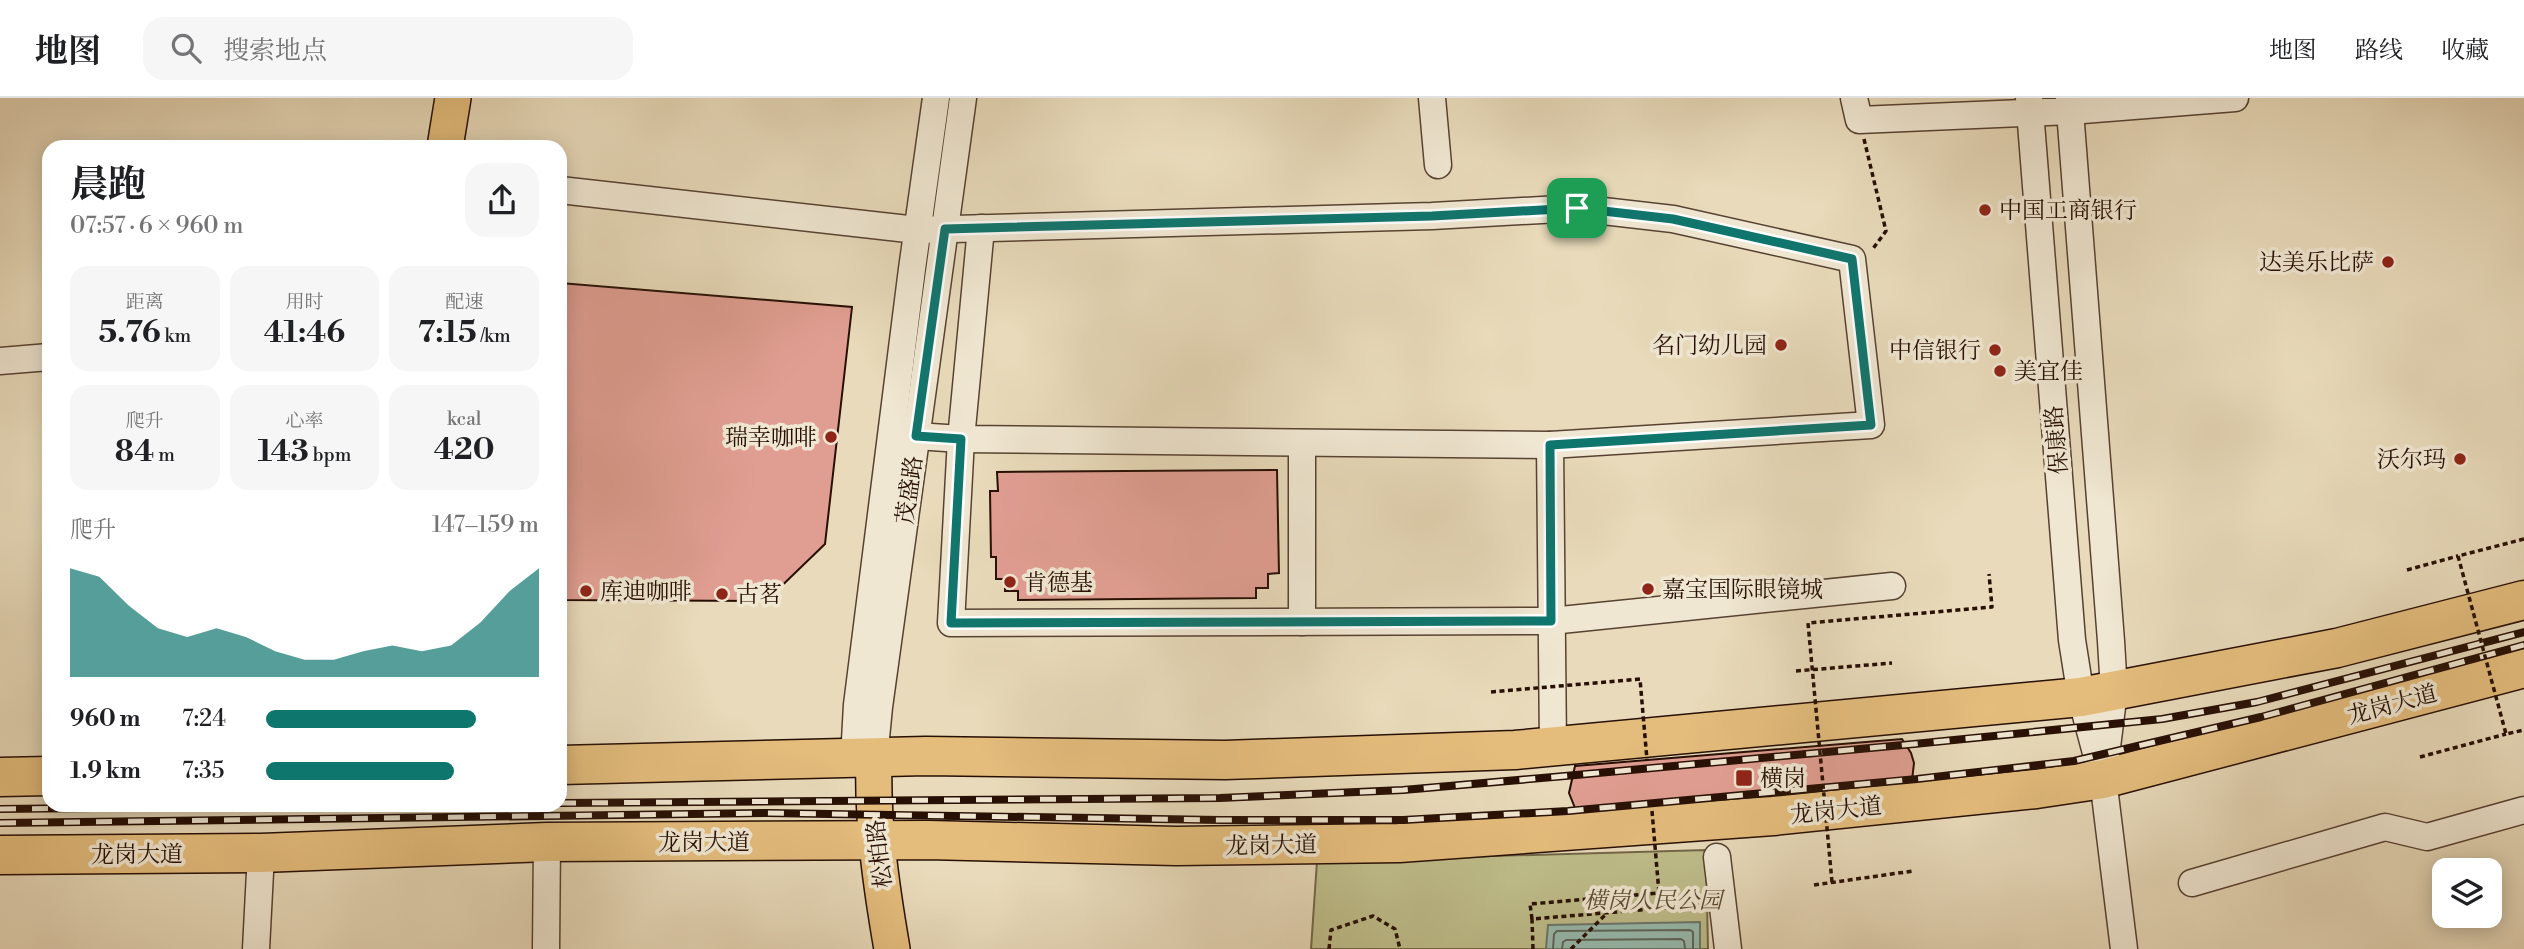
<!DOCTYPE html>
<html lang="zh">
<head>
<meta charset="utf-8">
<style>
  :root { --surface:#fff; --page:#f6f6f6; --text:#202124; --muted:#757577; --line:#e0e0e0; --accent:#0f766e }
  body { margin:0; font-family:"Libre Bodoni","Noto Serif SC",serif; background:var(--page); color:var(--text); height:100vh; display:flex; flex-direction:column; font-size:26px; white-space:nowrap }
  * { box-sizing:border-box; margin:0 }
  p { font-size:23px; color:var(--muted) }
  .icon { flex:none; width:38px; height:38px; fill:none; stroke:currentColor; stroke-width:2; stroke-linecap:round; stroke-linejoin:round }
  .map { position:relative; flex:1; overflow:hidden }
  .sheet { position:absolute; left:42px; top:42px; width:525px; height:672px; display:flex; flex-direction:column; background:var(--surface); border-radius:21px; box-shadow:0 4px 18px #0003 }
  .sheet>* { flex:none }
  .controls { position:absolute; left:2432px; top:760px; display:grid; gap:14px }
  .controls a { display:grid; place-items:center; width:70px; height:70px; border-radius:14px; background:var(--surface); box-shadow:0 4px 18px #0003; font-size:35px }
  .pin { position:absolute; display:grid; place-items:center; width:60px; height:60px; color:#fff; margin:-30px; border-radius:14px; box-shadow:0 4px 10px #0006 }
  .round { display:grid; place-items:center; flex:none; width:74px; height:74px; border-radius:21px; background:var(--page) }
  .overview { display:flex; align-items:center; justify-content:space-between; height:119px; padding:0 28px }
  h1 { font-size:38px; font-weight:700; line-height:52px }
  .stats { display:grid; grid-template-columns:repeat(3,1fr); gap:10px; height:119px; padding:7px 28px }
  .stats div { display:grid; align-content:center; border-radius:18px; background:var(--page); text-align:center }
  .stats b { font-size:30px; font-weight:700 }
  .stats small { font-size:19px; font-weight:400 }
  .stats p { font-size:19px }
  .chart { height:196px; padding:14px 28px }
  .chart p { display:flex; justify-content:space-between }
  .chart svg { width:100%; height:126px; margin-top:7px; fill:var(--accent); opacity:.7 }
  ul { padding:0 28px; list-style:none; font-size:23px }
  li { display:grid; grid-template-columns:112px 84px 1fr; align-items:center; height:52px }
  li i { height:18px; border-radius:9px; background:var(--accent) }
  header { display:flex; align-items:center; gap:42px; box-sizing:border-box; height:98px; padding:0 35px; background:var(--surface); border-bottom:2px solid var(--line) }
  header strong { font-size:33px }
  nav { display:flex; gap:38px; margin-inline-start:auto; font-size:24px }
  .search { width:490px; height:63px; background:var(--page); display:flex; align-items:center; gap:18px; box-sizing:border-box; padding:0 24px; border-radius:21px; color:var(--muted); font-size:26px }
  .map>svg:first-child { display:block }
  .green { fill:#bebd8a; stroke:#726647; stroke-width:2 }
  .water { fill:#97bbaf; stroke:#6a766b; stroke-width:2 }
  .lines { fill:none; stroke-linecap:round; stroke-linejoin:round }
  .shore { stroke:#5f655a; stroke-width:2 }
  .building { fill:#e09e92; stroke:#270f04; stroke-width:2 }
  .minor-casing { stroke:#574232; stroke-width:29 }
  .major-casing { stroke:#270f04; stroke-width:38 }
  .highway-casing { stroke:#270f04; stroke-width:41 }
  .path { stroke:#270f04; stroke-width:3.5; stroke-dasharray:5 3.5; stroke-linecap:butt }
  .minor { stroke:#f0e7d2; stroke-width:26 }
  .major { stroke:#e4bd7d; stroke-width:35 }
  .highway { stroke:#e4bd7d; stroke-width:38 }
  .rail-casing { stroke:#270f04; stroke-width:8 }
  .rail { stroke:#f0e7d2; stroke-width:5; stroke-dasharray:16; stroke-linecap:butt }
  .path-bridge { stroke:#270f04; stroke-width:3.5; stroke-dasharray:5 3.5; stroke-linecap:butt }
  .route-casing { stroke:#fff; stroke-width:14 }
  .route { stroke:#0f766e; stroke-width:9 }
  .poi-dot { fill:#8f2418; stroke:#f0e7d2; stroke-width:2.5 }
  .labels { text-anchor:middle; stroke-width:7; stroke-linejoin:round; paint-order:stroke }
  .poi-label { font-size:23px; fill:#270f04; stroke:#f0e7d2; text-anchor:start }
  .street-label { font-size:23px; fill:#270f04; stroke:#f0e7d2 }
  .park-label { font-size:23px; font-style:italic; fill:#5c4c33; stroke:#f0e7d2 }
</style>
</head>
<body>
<header>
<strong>地图</strong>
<div class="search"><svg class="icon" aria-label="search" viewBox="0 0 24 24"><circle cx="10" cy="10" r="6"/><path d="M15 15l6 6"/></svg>搜索地点</div>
<nav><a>地图</a><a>路线</a><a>收藏</a></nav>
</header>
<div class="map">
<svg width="2524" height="851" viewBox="0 0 2524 851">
  <rect width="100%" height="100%" fill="#e8daba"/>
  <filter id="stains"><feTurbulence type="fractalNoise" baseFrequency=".00286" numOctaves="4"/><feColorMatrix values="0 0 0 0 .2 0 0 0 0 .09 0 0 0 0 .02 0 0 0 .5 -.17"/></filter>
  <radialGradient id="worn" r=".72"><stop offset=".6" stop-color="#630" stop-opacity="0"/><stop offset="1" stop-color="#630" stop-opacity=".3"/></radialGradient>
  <path class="green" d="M1706 752 1708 851H1311L1317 763Z"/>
  <path class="water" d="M1700 824V851H1546L1548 827Z"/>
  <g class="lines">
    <g class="shore">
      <path d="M1553 851 1554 836 1557 833 1690 832 1693 834V851"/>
      <path d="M1562 851 1563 844 1566 842 1681 841 1684 843 1685 851"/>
    </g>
  </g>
  <g class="building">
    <path d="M560 185 852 209 825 446 766 503 560 502Z"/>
    <path d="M1277 372 1279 475 1268 476V490H1256V500L1018 502V493H1005V481H996V459H991L990 393H998L997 374Z"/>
    <path d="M1902 641 1911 655 1914 665 1912 682 1771 696 1575 710 1569 695 1575 668Z"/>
  </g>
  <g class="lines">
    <g class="minor-casing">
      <g id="minor">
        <path d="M1432 0 1438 67"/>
        <path d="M1854 0 1859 22 2070 13 2235 0"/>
        <path d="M2029 0 2072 542 2081 599 2103 681 2124 851"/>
        <path d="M2069 0 2111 543 2114 593 2105 665"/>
        <path d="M560 92 917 132 1432 118 1577 110 1673 121 1852 161 1871 327 1550 347 961 341 916 338"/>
        <path d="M981 130 961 341 951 525 1551 523 1892 488"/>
        <path d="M0 263 49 259"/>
        <path d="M1550 347 1553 649"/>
        <path d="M1302 524V345"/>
        <path d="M854 660 857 607 912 171 936 0"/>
        <path d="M874 660 879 609 963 0"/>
        <path d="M1717 759 1728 851"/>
        <path d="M2192 785 2385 729 2427 739 2524 712"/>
        <path d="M256 851 261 755"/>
        <path d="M546 851 547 744"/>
      </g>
    </g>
    <g class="major-casing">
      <g id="major">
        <path d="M445 49 453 0"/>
        <path d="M874 660C872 725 881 787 892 851"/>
      </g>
    </g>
    <g class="highway-casing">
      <g id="highway">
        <path d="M560 667 926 658 1225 662 1515 652 2081 599 2337 550 2524 502"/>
        <path d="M0 679 49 678"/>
        <path d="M0 757 261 755 547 744 928 742 1176 748 1399 745 1773 718 2036 691 2103 681 2524 570"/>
      </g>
    </g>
    <g class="path">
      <path d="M1864 41 1886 133 1872 152"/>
      <path d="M2407 472 2458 458"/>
      <path d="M1796 573 1892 565"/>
      <path d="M2420 659 2506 636"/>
      <path d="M1814 787 1913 773"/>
      <path d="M1532 821 1530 806 1659 795"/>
      <path d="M1329 851 1331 832 1373 818 1395 831 1400 851"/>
      <path d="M1533 851 1532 821 1700 807"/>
      <path d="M1571 851 1607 815"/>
    </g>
    <use href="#minor" class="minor"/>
    <use href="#major" class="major"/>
    <use href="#highway" class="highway"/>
    <g class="rail-casing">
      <g id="rail">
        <path d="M560 705 1220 700 1403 692 1565 678 1914 646 2162 621 2257 604 2524 534"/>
        <path d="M0 711 360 707"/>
        <path d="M0 725 767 715 1220 722H1403L1568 713 1917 681 2074 663 2261 619 2524 547"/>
      </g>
    </g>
    <use href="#rail" class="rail"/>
    <g class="path-bridge">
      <path d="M2524 441 2458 458 2506 636 2524 632"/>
      <path d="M1491 594 1640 581 1647 662"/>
      <path d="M1652 713 1659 795"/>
      <path d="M1832 784 1808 525 1992 509 1989 476"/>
    </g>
  </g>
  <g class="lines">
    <g class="route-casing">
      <path id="route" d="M1577 110 1673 121 1852 161 1871 327 1550 347 1551 523 951 525 961 341 916 338 945 131 1432 118Z"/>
    </g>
    <use href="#route" class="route"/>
  </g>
  <g class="poi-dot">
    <circle cx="1985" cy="112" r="7"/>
    <circle cx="2388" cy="164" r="7"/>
    <circle cx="1781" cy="247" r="7"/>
    <circle cx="1995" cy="252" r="7"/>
    <circle cx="2000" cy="273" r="7"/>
    <circle cx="831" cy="339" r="7"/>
    <circle cx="2460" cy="361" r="7"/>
    <circle cx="1010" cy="484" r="7"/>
    <circle cx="1648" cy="491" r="7"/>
    <circle cx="586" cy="493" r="7"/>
    <circle cx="722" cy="496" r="7"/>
    <rect x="1735" y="671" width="18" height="18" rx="3.5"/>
  </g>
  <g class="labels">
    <g class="poi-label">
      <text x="1999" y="120">中国工商银行</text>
      <text x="2374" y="172" text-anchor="end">达美乐比萨</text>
      <text x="1767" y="255" text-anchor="end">名门幼儿园</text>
      <text x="1981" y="260" text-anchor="end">中信银行</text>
      <text x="2014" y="281">美宜佳</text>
      <text x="817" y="347" text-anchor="end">瑞幸咖啡</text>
      <text x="2446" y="369" text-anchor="end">沃尔玛</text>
      <text x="1024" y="492">肯德基</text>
      <text x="1662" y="499">嘉宝国际眼镜城</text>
      <text x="600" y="501">库迪咖啡</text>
      <text x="736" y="504">古茗</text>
      <text x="1760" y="688">横岗</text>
    </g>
    <g class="street-label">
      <text transform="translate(2056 342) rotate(-95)" y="8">保康路</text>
      <text transform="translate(909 392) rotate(-82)" y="8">茂盛路</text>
      <text transform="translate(2392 606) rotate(-15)" y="8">龙岗大道</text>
      <text transform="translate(1836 712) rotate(-6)" y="8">龙岗大道</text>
      <text x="704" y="752">龙岗大道</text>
      <text transform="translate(1271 747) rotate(-1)" y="8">龙岗大道</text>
      <text x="137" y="764">龙岗大道</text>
      <text transform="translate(879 756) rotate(-97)" y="8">松柏路</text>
    </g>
    <g class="park-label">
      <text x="1653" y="810">横岗人民公园</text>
    </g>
  </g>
  <rect width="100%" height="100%" filter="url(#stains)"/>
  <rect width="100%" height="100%" fill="url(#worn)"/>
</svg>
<div class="controls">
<a><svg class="icon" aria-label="layers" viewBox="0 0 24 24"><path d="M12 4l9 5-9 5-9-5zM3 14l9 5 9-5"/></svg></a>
</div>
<div class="pin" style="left:1577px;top:110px;background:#1e9e55"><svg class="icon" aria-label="arrive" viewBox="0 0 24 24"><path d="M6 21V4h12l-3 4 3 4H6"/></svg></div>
<section class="sheet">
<div class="overview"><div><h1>晨跑</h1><p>07:57 · 6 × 960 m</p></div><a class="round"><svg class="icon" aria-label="share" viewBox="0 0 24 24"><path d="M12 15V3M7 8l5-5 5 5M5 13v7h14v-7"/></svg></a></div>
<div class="stats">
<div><p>距离</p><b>5.76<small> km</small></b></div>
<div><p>用时</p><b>41:46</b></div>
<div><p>配速</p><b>7:15<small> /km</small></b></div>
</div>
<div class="stats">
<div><p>爬升</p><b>84<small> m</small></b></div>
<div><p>心率</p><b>143<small> bpm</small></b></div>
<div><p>kcal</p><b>420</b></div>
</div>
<div class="chart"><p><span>爬升</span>147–159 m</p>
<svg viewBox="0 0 160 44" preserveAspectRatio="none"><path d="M0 44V6L10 9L20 19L30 27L40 30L50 27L60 30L70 35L80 38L90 38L100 35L110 33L120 35L130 33L140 25L150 14L160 6V44z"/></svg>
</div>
<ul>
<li><b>960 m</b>7:24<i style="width:77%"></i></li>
<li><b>1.9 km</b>7:35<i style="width:69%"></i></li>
</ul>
</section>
</div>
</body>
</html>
